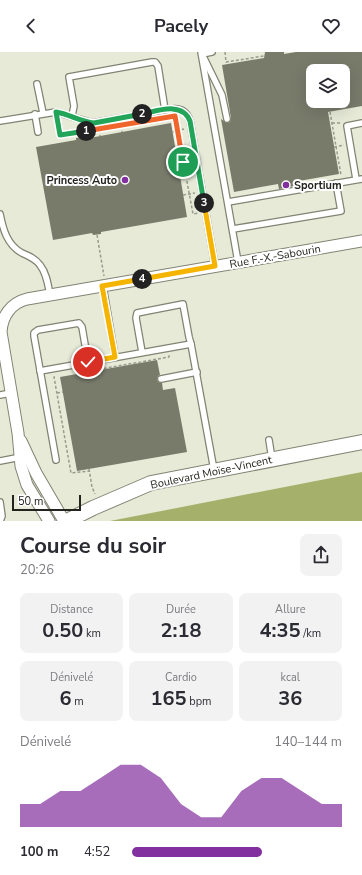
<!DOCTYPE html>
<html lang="fr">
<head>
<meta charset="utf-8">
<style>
  :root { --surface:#fff; --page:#f2f2f3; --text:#2b2b33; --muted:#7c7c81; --accent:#82309f }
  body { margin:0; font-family:"Nunito Sans",sans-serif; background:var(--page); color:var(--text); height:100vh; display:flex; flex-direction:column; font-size:15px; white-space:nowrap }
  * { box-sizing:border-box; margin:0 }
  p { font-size:13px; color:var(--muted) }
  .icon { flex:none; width:22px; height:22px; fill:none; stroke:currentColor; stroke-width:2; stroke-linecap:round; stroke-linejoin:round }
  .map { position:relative; height:469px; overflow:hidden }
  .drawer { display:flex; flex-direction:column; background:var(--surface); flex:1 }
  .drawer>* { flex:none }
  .tools { position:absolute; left:306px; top:12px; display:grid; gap:8px }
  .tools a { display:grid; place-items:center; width:44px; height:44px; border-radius:8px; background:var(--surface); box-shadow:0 4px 16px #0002; font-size:20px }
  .scale { position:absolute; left:12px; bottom:10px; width:69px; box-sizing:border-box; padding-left:4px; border:2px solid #23241d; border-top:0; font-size:11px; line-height:14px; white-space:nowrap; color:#23241d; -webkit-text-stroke:3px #fff; paint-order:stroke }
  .pin { position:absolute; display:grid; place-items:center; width:34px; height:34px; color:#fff; margin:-17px; border:2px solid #fff; border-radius:50%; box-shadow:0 1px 4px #0007 }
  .km { position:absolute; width:20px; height:20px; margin:-10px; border-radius:50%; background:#222; color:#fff; font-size:11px; line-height:20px; text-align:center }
  .round { display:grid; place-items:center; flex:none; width:42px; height:42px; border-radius:8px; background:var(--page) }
  .headline { display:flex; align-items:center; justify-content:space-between; height:68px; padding:0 20px }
  h1 { font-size:22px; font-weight:700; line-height:30px }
  .metrics { display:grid; grid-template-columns:repeat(3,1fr); gap:6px; height:68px; padding:4px 20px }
  .metrics div { display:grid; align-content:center; border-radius:8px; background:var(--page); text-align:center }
  .metrics b { font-size:20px; font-weight:700 }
  .metrics small { font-size:11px; font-weight:400 }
  .metrics p { font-size:11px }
  .chart { height:112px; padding:8px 20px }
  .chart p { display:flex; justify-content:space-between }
  .chart svg { width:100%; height:72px; margin-top:4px; fill:var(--accent); opacity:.7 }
  ul { padding:0 20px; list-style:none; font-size:13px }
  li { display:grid; grid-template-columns:64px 48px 1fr; align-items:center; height:30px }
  li i { height:10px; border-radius:5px; background:var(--accent) }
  header { display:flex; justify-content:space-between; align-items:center; height:52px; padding:0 20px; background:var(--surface); font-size:18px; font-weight:700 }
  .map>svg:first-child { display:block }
  .forest { fill:#a5b06a }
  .building { fill:#787b6a; fill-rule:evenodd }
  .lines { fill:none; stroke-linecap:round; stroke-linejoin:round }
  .service-casing { stroke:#808473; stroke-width:8 }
  .minor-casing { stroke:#808473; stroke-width:13 }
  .tertiary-casing { stroke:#808473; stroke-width:16 }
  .path { stroke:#999c8d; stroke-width:1.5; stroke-dasharray:3 2; stroke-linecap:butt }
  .service { stroke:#fff; stroke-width:5.5 }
  .minor { stroke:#fff; stroke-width:11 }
  .tertiary { stroke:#fff; stroke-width:14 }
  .split-1-casing { stroke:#fff; stroke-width:8 }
  .split-2-casing { stroke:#fff; stroke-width:8 }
  .split-3-casing { stroke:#fff; stroke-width:8 }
  .split-4-casing { stroke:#fff; stroke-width:8 }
  .split-5-casing { stroke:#fff; stroke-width:8 }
  .split-1 { stroke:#f0652b; stroke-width:5 }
  .split-2 { stroke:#22a559; stroke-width:5 }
  .split-3 { stroke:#22a559; stroke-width:5 }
  .split-4 { stroke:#f5b400; stroke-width:5 }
  .split-5 { stroke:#f5b400; stroke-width:5 }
  .poi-dot { fill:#82309f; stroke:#fff; stroke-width:1.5 }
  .labels { text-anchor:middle; stroke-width:4; stroke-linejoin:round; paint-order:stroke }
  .poi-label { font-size:11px; font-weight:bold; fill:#23241d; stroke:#fff; text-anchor:end }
  .street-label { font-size:11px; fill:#23241d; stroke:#fff }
</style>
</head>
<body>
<header><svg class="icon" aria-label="back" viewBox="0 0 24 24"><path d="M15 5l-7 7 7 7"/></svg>Pacely<svg class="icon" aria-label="heart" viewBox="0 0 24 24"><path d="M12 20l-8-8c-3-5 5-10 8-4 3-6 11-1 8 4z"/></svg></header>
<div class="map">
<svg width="362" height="469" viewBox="0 0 362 469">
  <rect width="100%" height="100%" fill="#e6ead7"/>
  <path class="forest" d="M362 420V469H110Z"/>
  <g class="building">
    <path d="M265 0H284V2L296 0H362V54L328 60 339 122 293 130 294 134 279 137 278 132 234 140 221 67 227 71 230 70 231 66 222 13 264 6ZM313 19H343V49H313Z"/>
    <path d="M171 71 187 165 101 180V182L93 183 92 181 53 188 36 95 76 88V86L84 85V87Z"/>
    <path d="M157 308 160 323 158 324 157 327 158 330 162 331 163 338 175 336 187 400 77 419 60 325Z"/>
  </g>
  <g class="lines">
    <g class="service-casing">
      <g id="service">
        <path d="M201 0 238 210"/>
        <path d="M212 0 202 2 222 43 227 67"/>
        <path d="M37 32 43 61"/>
        <path d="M35 62 38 80"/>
        <path d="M72 64 74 54 69 25 152 10H155L158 14 165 58"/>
        <path d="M0 69 56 60 93 71 172 57C181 56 187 60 190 69L215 214"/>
        <path d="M356 127 347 74 362 71"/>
        <path d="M228 150 362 127"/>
        <path d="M0 162C3 177 7 193 22 201 29 204 36 207 40 213 47 222 48 233 50 243"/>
        <path d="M233 177 341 159 336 131"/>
        <path d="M103 234 115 305"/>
        <path d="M142 300 136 266 137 261 183 252 189 285 191 292"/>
        <path d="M40 319 191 292 214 418"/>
        <path d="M161 327 197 320"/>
        <path d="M0 343 11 341"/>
        <path d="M269 388 272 407"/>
        <path d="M56 408 34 284V281L38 278 79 271 82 275 88 310"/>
        <path d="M0 409 21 405"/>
        <path d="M0 450 2 464 0 469"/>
      </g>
    </g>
    <g class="minor-casing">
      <g id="minor">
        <path d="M21 389 36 421 64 469"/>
        <path d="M49 469 27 433 21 414 18 381 1 280C2 264 11 251 27 247L362 189"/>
      </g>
    </g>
    <g class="tertiary-casing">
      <path id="tertiary" d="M67 469 93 456 151 431 362 390"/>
    </g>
    <g class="path">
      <path d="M225 0 226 10 264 4"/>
      <path d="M330 60 341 123"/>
      <path d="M175 65 193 162 199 161"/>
      <path d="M57 67 60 83 90 78"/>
      <path d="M332 71H341"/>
      <path d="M78 73 80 85"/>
      <path d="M121 74 122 80"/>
      <path d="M89 78 91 85"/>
      <path d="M99 78 100 84"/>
      <path d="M172 80 184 77"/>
      <path d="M334 95 344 93"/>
      <path d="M183 143 195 141"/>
      <path d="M97 183 104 224"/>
      <path d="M89 319 169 305V302"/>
      <path d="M55 325H54L71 421 90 419"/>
      <path d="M57 341 63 340"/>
      <path d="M89 417 92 435 95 442"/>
    </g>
    <use href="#service" class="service"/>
    <use href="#minor" class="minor"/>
    <use href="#tertiary" class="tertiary"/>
  </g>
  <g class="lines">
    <g class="split-1-casing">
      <path id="split-1" d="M86 79 175 64 183 110"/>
    </g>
    <g class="split-2-casing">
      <path id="split-2" d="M86 79 60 83 56 60C69 62 81 70 94 71L142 62"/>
    </g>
    <g class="split-3-casing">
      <path id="split-3" d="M142 62C157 59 182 49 190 69L204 151"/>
    </g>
    <g class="split-4-casing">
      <path id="split-4" d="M142 227 215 214 204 151"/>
    </g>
    <g class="split-5-casing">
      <path id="split-5" d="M88 310 115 305 102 234 142 227"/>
    </g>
    <use href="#split-1" class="split-1"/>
    <use href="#split-2" class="split-2"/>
    <use href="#split-3" class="split-3"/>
    <use href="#split-4" class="split-4"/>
    <use href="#split-5" class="split-5"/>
  </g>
  <g class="poi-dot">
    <circle cx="125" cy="128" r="4"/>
    <circle cx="286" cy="133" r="4"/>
  </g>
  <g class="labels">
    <g class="poi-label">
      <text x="117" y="132">Princess Auto</text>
      <text x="294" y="137" text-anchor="start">Sportium</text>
    </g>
    <g class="street-label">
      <text transform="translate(275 204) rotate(-10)" y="4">Rue F.-X.-Sabourin</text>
      <text transform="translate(211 420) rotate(-12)" y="4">Boulevard Moïse-Vincent</text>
    </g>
  </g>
</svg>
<div class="tools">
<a><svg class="icon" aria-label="layers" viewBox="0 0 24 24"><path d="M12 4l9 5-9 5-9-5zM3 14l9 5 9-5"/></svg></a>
</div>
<div class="scale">50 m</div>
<div class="pin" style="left:183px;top:110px;background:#1e9e55"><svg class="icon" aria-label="arrive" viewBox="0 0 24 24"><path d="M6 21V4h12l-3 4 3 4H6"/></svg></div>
<div class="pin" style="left:88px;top:310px;background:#d93025"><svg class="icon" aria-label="check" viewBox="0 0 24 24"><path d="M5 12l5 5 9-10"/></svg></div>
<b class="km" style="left:86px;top:79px">1</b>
<b class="km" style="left:142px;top:62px">2</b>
<b class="km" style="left:204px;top:151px">3</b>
<b class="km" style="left:142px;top:227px">4</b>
</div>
<section class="drawer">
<div class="headline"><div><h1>Course du soir</h1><p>20:26</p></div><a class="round"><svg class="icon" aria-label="share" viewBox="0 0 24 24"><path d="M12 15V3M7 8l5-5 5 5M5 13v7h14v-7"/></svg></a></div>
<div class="metrics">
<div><p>Distance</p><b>0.50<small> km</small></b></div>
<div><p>Durée</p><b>2:18</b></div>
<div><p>Allure</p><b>4:35<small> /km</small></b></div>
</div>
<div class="metrics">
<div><p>Dénivelé</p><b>6<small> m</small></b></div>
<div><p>Cardio</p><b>165<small> bpm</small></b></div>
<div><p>kcal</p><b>36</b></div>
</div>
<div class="chart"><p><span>Dénivelé</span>140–144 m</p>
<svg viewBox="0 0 160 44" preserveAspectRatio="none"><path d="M0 44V30L10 30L20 22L30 22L40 14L50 6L60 6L70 14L80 30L90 38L100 38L110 22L120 14L130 14L140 22L150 30L160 30V44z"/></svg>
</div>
<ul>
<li><b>100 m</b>4:52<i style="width:62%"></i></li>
</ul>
</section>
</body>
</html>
